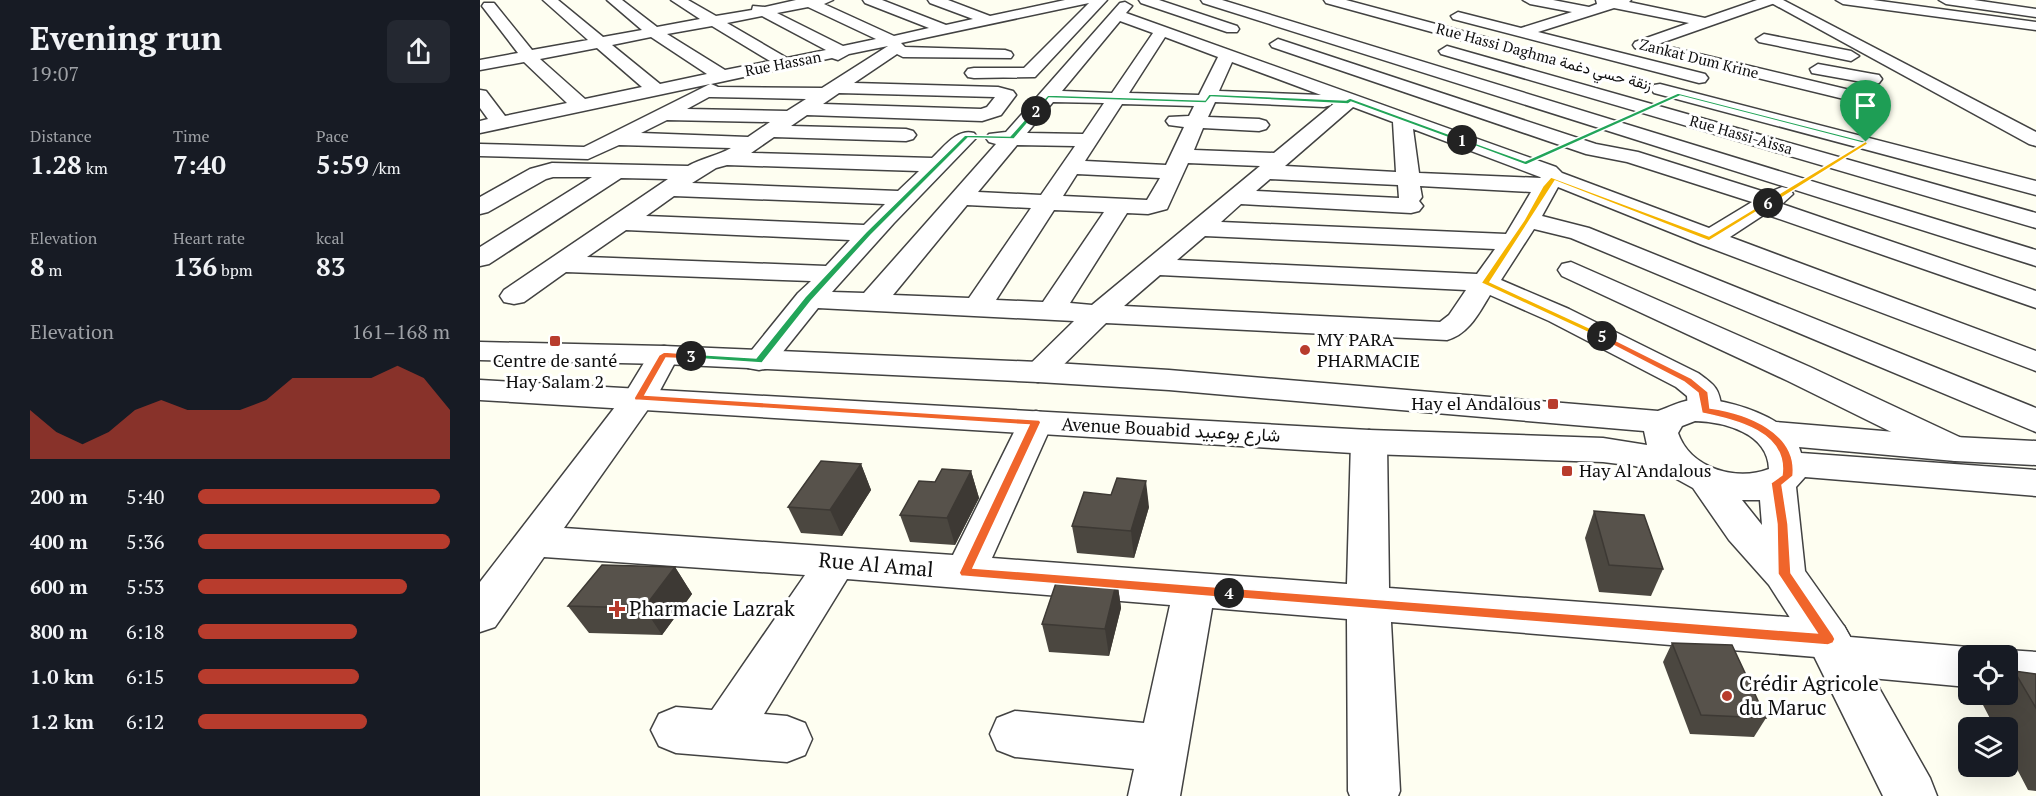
<!DOCTYPE html>
<html lang="en">
<head>
<meta charset="utf-8">
<style>
  :root { --surface:#171b24; --page:#242831; --text:#f1f3f6; --muted:#9ea1a6; --accent:#b83c2d }
  body { margin:0; font-family:"PT Serif",Vazirmatn,serif; background:var(--page); color:var(--text); height:100vh; display:flex; flex-direction:column; font-size:22px; white-space:nowrap }
  * { box-sizing:border-box; margin:0 }
  p { font-size:20px; color:var(--muted) }
  .icon { flex:none; width:33px; height:33px; fill:none; stroke:currentColor; stroke-width:2; stroke-linecap:round; stroke-linejoin:round }
  .map { position:relative; flex:1; overflow:hidden }
  .details { display:flex; flex-direction:column; background:var(--surface); width:480px }
  .details>* { flex:none }
  .controls { position:absolute; left:1478px; top:645px; display:grid; gap:12px }
  .controls a { display:grid; place-items:center; width:60px; height:60px; border-radius:9px; background:var(--surface); box-shadow:0 6px 24px #0002; font-size:30px }
  .pin { position:absolute; display:grid; place-items:center; width:51px; height:51px; color:#fff; margin:-62px -26px; border-radius:50% 50% 50% 0; rotate:-45deg; box-shadow:0 0 6px #0007 }
  .pin .icon { rotate:45deg }
  .km { position:absolute; width:30px; height:30px; margin:-15px; border-radius:50%; background:#222; color:#fff; font-size:16px; line-height:30px; text-align:center }
  .round { display:grid; place-items:center; flex:none; width:63px; height:63px; border-radius:9px; background:var(--page) }
  .overview { display:flex; align-items:center; justify-content:space-between; height:102px; padding:0 30px }
  h1 { font-size:33px; font-weight:700; line-height:45px }
  .figures { display:grid; grid-template-columns:repeat(3,1fr); gap:9px; height:102px; padding:6px 30px }
  .figures div { display:grid; align-content:center }
  .figures b { font-size:26px; font-weight:700 }
  .figures small { font-size:16px; font-weight:400 }
  .figures p { font-size:16px }
  .chart { height:168px; padding:12px 30px }
  .chart p { display:flex; justify-content:space-between }
  .chart svg { width:100%; height:108px; margin-top:6px; fill:var(--accent); opacity:.7 }
  ul { padding:0 30px; list-style:none; font-size:20px }
  li { display:grid; grid-template-columns:96px 72px 1fr; align-items:center; height:45px }
  li i { height:15px; border-radius:8px; background:var(--accent) }
  main { display:flex; flex:1; min-height:0 }
  .map>svg:first-child { display:block }
  .lines { fill:none; stroke-linecap:round; stroke-linejoin:round }
  .minor-casing { stroke:#424242; stroke-width:3 }
  .tertiary-casing { stroke:#424242; stroke-width:3 }
  .minor { fill:#fff; fill-rule:evenodd }
  .tertiary { fill:#fff; fill-rule:evenodd }
  .wall { fill:#4b4740 }
  .shaded-wall { fill:#3d3934 }
  .building { fill:#57524b; stroke:#3d3934; stroke-width:1.5 }
  .split-1 { fill:#22a559; stroke:#fff; stroke-width:1.5 }
  .split-2 { fill:#22a559; stroke:#fff; stroke-width:1.5 }
  .split-3 { fill:#22a559; stroke:#fff; stroke-width:1.5 }
  .split-4 { fill:#f0652b; stroke:#fff; stroke-width:1.5 }
  .split-5 { fill:#f0652b; stroke:#fff; stroke-width:1.5 }
  .split-6 { fill:#f5b400; stroke:#fff; stroke-width:1.5 }
  .split-7 { fill:#f5b400; stroke:#fff; stroke-width:1.5 }
  .poi-dot { fill:#b83c2d; stroke:#fff; stroke-width:2 }
  .labels { text-anchor:middle; stroke-width:6; stroke-linejoin:round; paint-order:stroke }
  .far-street-label { font-size:15px; fill:#0f0f0f; stroke:#fff }
  .poi-label { font-size:18px; fill:#0f0f0f; stroke:#fff; text-anchor:start }
  .street-label { font-size:18px; fill:#0f0f0f; stroke:#fff }
  .near-street-label { font-size:21px; fill:#0f0f0f; stroke:#fff }
  .near-poi-label { font-size:21px; fill:#0f0f0f; stroke:#fff; text-anchor:start }
</style>
</head>
<body>
<main>
<section class="details">
<div class="overview"><div><h1>Evening run</h1><p>19:07</p></div><a class="round"><svg class="icon" aria-label="share" viewBox="0 0 24 24"><path d="M12 15V3M7 8l5-5 5 5M5 13v7h14v-7"/></svg></a></div>
<div class="figures">
<div><p>Distance</p><b>1.28<small> km</small></b></div>
<div><p>Time</p><b>7:40</b></div>
<div><p>Pace</p><b>5:59<small> /km</small></b></div>
</div>
<div class="figures">
<div><p>Elevation</p><b>8<small> m</small></b></div>
<div><p>Heart rate</p><b>136<small> bpm</small></b></div>
<div><p>kcal</p><b>83</b></div>
</div>
<div class="chart"><p><span>Elevation</span>161–168 m</p>
<svg viewBox="0 0 160 44" preserveAspectRatio="none"><path d="M0 44V24L10 33L20 38L30 33L40 24L50 20L60 24L70 24L80 24L90 20L100 11L110 11L120 11L130 11L140 6L150 11L160 24V44z"/></svg>
</div>
<ul>
<li><b>200 m</b>5:40<i style="width:96%"></i></li>
<li><b>400 m</b>5:36<i style="width:100%"></i></li>
<li><b>600 m</b>5:53<i style="width:83%"></i></li>
<li><b>800 m</b>6:18<i style="width:63%"></i></li>
<li><b>1.0 km</b>6:15<i style="width:64%"></i></li>
<li><b>1.2 km</b>6:12<i style="width:67%"></i></li>
</ul>
</section>
<div class="map">
<svg width="1556" height="796" viewBox="0 0 1556 796">
  <rect width="100%" height="100%" fill="#fefef1"/>
  <g class="lines">
    <g class="minor-casing">
      <g id="minor">
        <path d="M63 0H78L123 37 162 30 127 0H142L177 27 220 19 191 0H208L236 16 272 10 273 6 285 7 316 0H353L344 4 414 36 449 28 385 3 383 0H402L466 25 493 19 450 3 448 0H468L510 16 585 0H612L610 2 612 0H627L555 77 494 78 488 77 485 73 488 69 494 68H544L609 3 421 43 425 47 525 50 531 52 533 55 531 58 423 57 417 54 374 83 518 87 533 91 536 95 521 115 502 121 327 115 311 126 426 129 433 131 436 135 433 139 426 141 294 137 271 153 452 158C464 147 477 128 494 133L497 137 414 223 352 292 384 293 516 144 509 142 506 138 509 134 526 132 640 3 645 2 652 6 646 13 1076 167 1082 173 1229 228 1272 202 1147 162 1106 154 792 47 790 44 798 39 804 41 1116 144 1158 152 1288 193 1302 187 1310 189 1313 194 1302 204 1556 291V308L1285 214 1250 237 1556 351V371L1220 244 1078 187 1062 216 1109 228 1556 408V432L1091 238 1054 229 1021 280 1089 309 1218 373C1236 386 1239 388 1242 410L1237 417 1225 421 1213 417 1208 410 1207 396 1196 387 1069 321 1010 295C999 313 989 334 967 340L626 323 569 379 558 382 547 379 542 372 594 321 338 308 290 368 279 370 268 368 263 361 318 293 331 281 86 272 44 302 34 304 24 302 20 296 24 290 188 179 141 178 9 264 0 266V247L112 177H73L66 179 8 212 0 214V197L50 169 72 163 208 166C222 158 237 156 251 148L139 145 108 159 0 156V144L104 147 230 84 0 133V121L8 119 0 108V90L6 91 25 116 87 103 44 62 0 70V60L38 53 2 6 4 3H14L52 50 108 40ZM328 7 396 39 363 46 297 13ZM282 16 346 50 307 58 247 23ZM640 21 673 33 632 93 582 91ZM232 26 290 61 245 70 187 34ZM171 37 227 74 180 84 132 45ZM685 37 738 57 719 95 649 93ZM408 46 342 88 238 87 231 84 352 58 358 60 369 54ZM117 48 162 87 105 99 60 59ZM752 62 841 95 739 91ZM359 93 515 97 507 107 501 109 343 104ZM229 97H231L326 99 307 111 207 109ZM852 99 857 101 794 153 714 150 723 128 779 131 786 129 789 125 786 121 779 119 728 117 735 102 844 107 851 105ZM573 102 624 103 603 134 547 133ZM642 104 714 106 709 116 689 117 686 121 689 125 704 127 686 165 605 161ZM873 107 913 122 916 172 805 166ZM187 120 290 122 268 137 161 133ZM933 129 1060 177 1061 178 939 173ZM537 145 595 146 561 195 498 192ZM708 163 780 166 612 305 590 303 647 213 668 214 687 209ZM247 165 439 171 418 191 212 183 236 168ZM597 174 680 178 667 200 583 196ZM790 179 918 185 919 198 776 191ZM940 186 1051 192 1026 234 741 222 761 204 931 213 939 211 943 206 939 201 942 197ZM194 196 405 204 384 225 166 216ZM487 205 551 208 489 298 413 295ZM574 210 624 212 563 302 516 300ZM146 230 370 240 346 266 107 257ZM725 236 1015 249 997 274 697 260ZM680 275 986 290 969 315 960 322 644 306Z"/>
        <path d="M659 0H679L757 26 759 29 757 32H747L661 3Z"/>
        <path d="M721 0H742L1556 250V266L723 3Z"/>
        <path d="M844 0H866L1008 38 1011 41 1003 46 846 3Z"/>
        <path d="M1043 0H1073L1109 7 1117 4 1116 0H1151L1149 2 1225 18 1277 0H1297L1295 3 1161 50 1155 48 1153 45 1155 42 1209 23 1134 8 1058 32 1225 74 1228 78 1225 82 1219 83 973 19 971 16 978 12 1041 28 1092 12 1050 4Z"/>
        <path d="M1459 0H1494L1556 9V17L1466 4Z"/>
        <path d="M1284 34 1371 51 1379 56 1371 61 1279 42 1276 39Z"/>
        <path d="M967 46 1556 213V228L961 54 959 51Z"/>
        <path d="M1194 48 1374 91 1377 95 1374 99 1368 100 1188 56 1186 53 1188 50Z"/>
        <path d="M1338 64 1393 74 1399 75 1402 79 1399 83 1393 84 1332 73 1330 69Z"/>
        <path d="M1180 84 1556 181V195L1174 93 1171 89 1174 85Z"/>
        <path d="M1091 262 1330 367 1488 441 1493 449 1488 457 1475 461 1462 457 1308 381 1082 276 1078 270 1082 264Z"/>
        <path d="M184 346 195 348 199 355 176 398 84 528 473 555 539 422 544 414 556 411 568 414 573 422 512 558 867 584 871 442 877 434 889 430 901 434 907 442 909 588 1348 620 1364 626 1370 637 1488 647 1506 656H1488V687L1358 675 1342 670 1336 657 911 622 920 791 918 796H870L868 791 867 619 732 608 700 796H648L654 769 535 757 517 750 510 734 517 718 535 711 664 723 690 605 367 579 284 714 307 716 325 723 332 739 325 755 307 762 196 753 179 746 171 730 179 714 196 707 232 710 325 575 64 557 15 627 0 632V582L145 394 173 348Z"/>
        <path d="M1527 650 1556 652V692L1527 690V656H1512Z"/>
      </g>
    </g>
    <g class="tertiary-casing">
      <g id="tertiary">
        <path d="M1286 0H1303L1556 132V146L1549 144Z"/>
        <path d="M1356 0H1393L1556 22V30L1363 4Z"/>
        <path d="M0 342 184 346 558 362 689 370 1178 411C1189 407 1199 402 1210 400 1234 396 1276 409 1296 422L1475 437 1556 441V465L1475 461 1319 447 1321 453 1556 470V496L1325 477 1316 487 1325 571 1364 626 1450 778 1457 796H1403L1332 652 1289 585 1249 540 1213 488 1193 477 1155 466 1123 462 889 454 0 400V380L889 430 1123 438 1167 445 1164 431 689 390 558 382 184 364 0 360ZM1215 421C1245 422 1288 433 1289 469 1256 482 1210 468 1198 433L1202 426ZM1262 500H1280L1282 525Z"/>
      </g>
    </g>
    <use href="#minor" class="minor"/>
    <use href="#tertiary" class="tertiary"/>
  </g>
  <g class="wall">
    <path d="M381 464 391 490 362 536 321 533 308 507Z"/>
    <path d="M491 471 499 498 475 545 430 542 420 515 455 482Z"/>
    <path d="M669 507 654 558 597 553 592 526Z"/>
    <path d="M1114 511 1183 569 1171 596 1119 592 1105 538Z"/>
    <path d="M195 567 212 594 182 635 109 633 88 606Z"/>
    <path d="M637 580 641 608 629 656 569 652 562 624Z"/>
    <path d="M1192 643 1286 718 1274 737 1210 734 1183 662Z"/>
    <path d="M1534 671 1556 674V791L1548 790 1527 750V728H1515L1503 705 1512 694H1527V678Z"/>
  </g>
  <g class="shaded-wall">
    <path d="M381 464 391 490 362 536 350 510Z"/>
    <path d="M491 471 499 498 475 545 467 518Z"/>
    <path d="M666 481 669 507 654 558 651 531Z"/>
    <path d="M195 567 212 594 182 635 164 608Z"/>
    <path d="M637 580 641 608 629 656 625 629Z"/>
  </g>
  <g class="building">
    <path d="M341 461 381 464 350 510 308 507Z"/>
    <path d="M462 469 491 471 467 518 420 515 439 481 455 482Z"/>
    <path d="M637 478 666 481 651 531 592 526 604 492 631 495Z"/>
    <path d="M1114 511 1164 515 1183 569 1129 565Z"/>
    <path d="M122 565 195 567 164 608 88 606Z"/>
    <path d="M578 577 637 580 625 629 562 624Z"/>
    <path d="M1192 643 1252 645 1286 718 1221 715Z"/>
    <path d="M1534 671 1556 674V708Z"/>
  </g>
  <path class="split-1" d="M1198 93 1389 142 1386 144 1200 96 1046 165 979 140 984 139 1045 161Z"/>
  <path class="split-2" d="M729 94 866 100 870 98 985 140 980 142 871 102 868 104 731 97 726 103 569 98 558 112 553 111 568 95 725 100Z"/>
  <path class="split-3" d="M554 109 558 111 534 139 488 138 391 235 331 301 282 363 208 358 207 356 211 354 276 358 325 297 386 232 485 135 530 136Z"/>
  <path class="split-4" d="M184 352 211 354 216 356 211 359 186 358 165 395 559 420 561 422 493 568 749 588 755 593 749 598 481 576 479 573 549 425 155 400 154 398 179 355Z"/>
  <path class="split-5" d="M1119 335H1125L1211 378 1228 392 1230 408C1266 413 1318 432 1313 476L1302 485 1308 524 1311 573 1353 635 1355 639 1353 643 1348 645 745 597 743 593 749 588 1337 633 1298 574 1297 524 1291 483 1302 475C1308 431 1254 420 1222 413L1218 393 1204 382 1119 338Z"/>
  <path class="split-6" d="M1071 177 1229 236 1285 202 1291 203 1229 241 1075 181 1010 282 1125 335V338L1122 339 1001 283 1044 220 1063 186Z"/>
  <path class="split-7" d="M1386 141 1388 144 1290 205 1284 203Z"/>
  <g class="poi-dot">
    <rect x="69" y="335" width="12" height="12" rx="3"/>
    <circle cx="825" cy="350" r="6"/>
    <rect x="1067" y="398" width="12" height="12" rx="3"/>
    <rect x="1081" y="465" width="12" height="12" rx="3"/>
    <path d="M134 600h6v6h6v6h-6v6h-6v-6h-6v-6h6z"/>
    <circle cx="1247" cy="696" r="6"/>
  </g>
  <g class="labels">
    <g class="far-street-label">
      <text transform="translate(1064 57) rotate(15)" y="5">Rue Hassi Daghma زنقة حسي دغمة</text>
      <text transform="translate(1219 59) rotate(14)" y="5">Zankat Dum Krine</text>
      <text transform="translate(303 64) rotate(-11)" y="5">Rue Hassan</text>
      <text transform="translate(1261 135) rotate(16)" y="5">Rue Hassi-Aissa</text>
    </g>
    <g class="poi-label">
      <text x="837" y="346">MY PARA<tspan x="837" dy="21">PHARMACIE</tspan></text>
      <text x="75" y="367" text-anchor="middle">Centre de santé<tspan x="75" dy="21">Hay Salam 2</tspan></text>
      <text x="1061" y="410" text-anchor="end">Hay el Andalous</text>
      <text x="1099" y="477">Hay Al Andalous</text>
    </g>
    <g class="street-label">
      <text transform="translate(691 430) rotate(3)" y="6">Avenue Bouabid شارع بوعبيد</text>
    </g>
    <g class="near-street-label">
      <text transform="translate(396 565) rotate(5)" y="7">Rue Al Amal</text>
    </g>
    <g class="near-poi-label">
      <text x="149" y="616">Pharmacie Lazrak</text>
      <text x="1259" y="691">Crédir Agricole<tspan x="1259" dy="24">du Maruc</tspan></text>
    </g>
  </g>
</svg>
<div class="controls">
<a><svg class="icon" aria-label="locate" viewBox="0 0 24 24"><circle cx="12" cy="12" r="6"/><path d="M12 2v4M12 18v4M2 12h4M18 12h4"/></svg></a>
<a><svg class="icon" aria-label="layers" viewBox="0 0 24 24"><path d="M12 4l9 5-9 5-9-5zM3 14l9 5 9-5"/></svg></a>
</div>
<div class="pin" style="left:1386px;top:142px;background:#1e9e55"><svg class="icon" aria-label="arrive" viewBox="0 0 24 24"><path d="M6 21V4h12l-3 4 3 4H6"/></svg></div>
<b class="km" style="left:982px;top:140px">1</b>
<b class="km" style="left:556px;top:111px">2</b>
<b class="km" style="left:211px;top:356px">3</b>
<b class="km" style="left:749px;top:593px">4</b>
<b class="km" style="left:1122px;top:336px">5</b>
<b class="km" style="left:1288px;top:203px">6</b>
</div>
</main>
</body>
</html>
